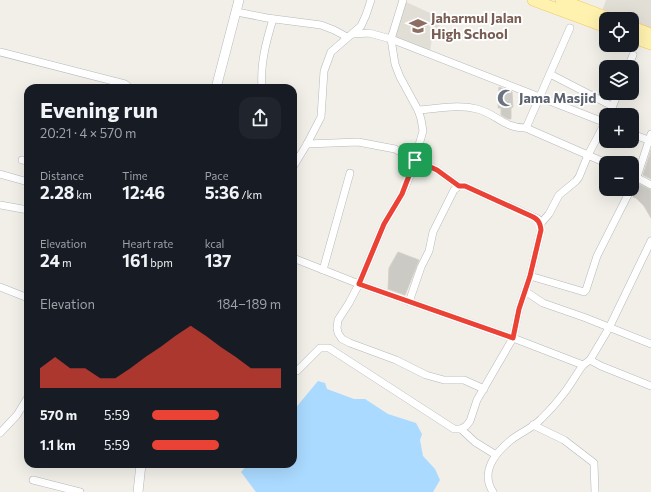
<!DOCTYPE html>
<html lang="en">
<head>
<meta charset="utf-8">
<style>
  :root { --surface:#171b24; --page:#20242c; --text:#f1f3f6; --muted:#9ea1a6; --accent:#ea4335 }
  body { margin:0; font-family:Commissioner,sans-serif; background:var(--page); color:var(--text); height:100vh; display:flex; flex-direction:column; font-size:15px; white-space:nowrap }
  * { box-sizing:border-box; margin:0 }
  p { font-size:13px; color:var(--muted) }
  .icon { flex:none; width:22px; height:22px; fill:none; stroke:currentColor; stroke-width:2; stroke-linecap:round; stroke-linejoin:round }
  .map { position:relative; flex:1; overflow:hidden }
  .details { position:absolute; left:24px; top:84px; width:273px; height:384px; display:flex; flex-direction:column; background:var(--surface); border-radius:12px; box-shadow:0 4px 16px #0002 }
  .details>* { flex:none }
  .buttons { position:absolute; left:599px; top:12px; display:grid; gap:8px }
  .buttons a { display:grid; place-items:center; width:40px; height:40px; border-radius:8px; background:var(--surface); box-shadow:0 4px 16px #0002; font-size:20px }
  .pin { position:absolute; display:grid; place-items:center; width:34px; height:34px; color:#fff; margin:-17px; border-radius:8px; box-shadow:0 2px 6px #0006 }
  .round { display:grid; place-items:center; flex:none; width:42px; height:42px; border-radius:12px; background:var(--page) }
  .overview { display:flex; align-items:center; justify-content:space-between; height:68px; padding:0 16px }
  h1 { font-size:22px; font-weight:700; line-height:30px }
  .stats { display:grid; grid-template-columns:repeat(3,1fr); gap:6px; height:68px; padding:4px 16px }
  .stats div { display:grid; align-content:center }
  .stats b { font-size:17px; font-weight:700 }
  .stats small { font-size:11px; font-weight:400 }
  .stats p { font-size:11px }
  .chart { height:112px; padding:8px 16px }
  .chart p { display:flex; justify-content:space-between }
  .chart svg { width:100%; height:72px; margin-top:4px; fill:var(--accent); opacity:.7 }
  ul { padding:0 16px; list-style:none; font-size:13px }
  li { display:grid; grid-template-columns:64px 48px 1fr; align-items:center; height:30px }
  li i { height:10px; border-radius:5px; background:var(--accent) }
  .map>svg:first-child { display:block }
  .education { fill:#e1ded6 }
  .water { fill:#aadaff }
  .building { fill:#cccac5; stroke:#d6d1c6 }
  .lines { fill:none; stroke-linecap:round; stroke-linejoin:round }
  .minor-casing { stroke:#b5b8bc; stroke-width:8 }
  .tertiary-casing { stroke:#b5b8bc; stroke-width:10 }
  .primary-casing { stroke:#f2c960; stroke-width:12 }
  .minor { stroke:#fff; stroke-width:7 }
  .tertiary { stroke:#fff; stroke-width:9 }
  .primary { stroke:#fff2af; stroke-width:11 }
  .route-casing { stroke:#fff; stroke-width:8 }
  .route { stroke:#ea4335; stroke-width:5 }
  .labels { text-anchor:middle; stroke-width:3.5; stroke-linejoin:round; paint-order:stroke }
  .education-label { font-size:14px; font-weight:bold; fill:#785e54; stroke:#fff; text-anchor:start }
  .worship-label { font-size:14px; font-weight:bold; fill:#5b616d; stroke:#fff; text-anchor:start }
</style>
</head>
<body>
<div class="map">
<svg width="651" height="492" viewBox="0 0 651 492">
  <rect width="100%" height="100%" fill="#f1efe8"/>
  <g class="education">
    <path d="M606 0H651V29L632 22V19H624L602 11Z"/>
    <path d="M406 2 441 18 442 22 436 30 432 38 430 51 394 38Z"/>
  </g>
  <path class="water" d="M318 381 325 383 327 389 354 399H365L388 414 416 423 422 434 420 440 423 456 435 469 440 480 433 492H256L241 472 248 464H293V411Z"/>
  <g class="building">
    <path d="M499 87 512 92 513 107 511 108V119H508L501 115V108H498Z"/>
    <path d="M651 150V179L643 175Z"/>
    <path d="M639 184 651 190V218L644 206 636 198 633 197Z"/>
    <path d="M398 252 419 260 405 295 388 289 389 268Z"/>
  </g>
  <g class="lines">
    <g class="minor-casing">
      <g id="minor">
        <path d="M403 0 391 39 395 64 400 77 418 110 421 119 423 131 410 176 402 194 384 224 359 284 349 303 338 320 337 328 338 333 342 339 350 343 396 360 426 375 444 380H464L484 389"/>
        <path d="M237 12 267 18 321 25 334 30 347 37"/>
        <path d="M353 34 369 33 391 39 606 123"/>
        <path d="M0 52 125 84 130 88"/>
        <path d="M628 67 633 55"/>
        <path d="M550 74 612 106"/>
        <path d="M262 88C260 64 266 42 273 19"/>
        <path d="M418 110C437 109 458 104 477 109 497 114 503 128 526 128L606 163"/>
        <path d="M609 115 618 93"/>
        <path d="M526 128 570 28"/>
        <path d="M632 134 651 141"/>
        <path d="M307 144 358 142 395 149 415 160 437 170 459 186"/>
        <path d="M22 160 28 161"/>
        <path d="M293 167 307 144 321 117 324 71 331 52 361 26 366 15 371 0"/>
        <path d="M0 174 28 182"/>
        <path d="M634 176 651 185"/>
        <path d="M0 205 28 210"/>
        <path d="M541 223 549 214 559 195 576 181 579 177 588 155 606 121"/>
        <path d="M293 258 359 284 513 338 583 365 590 360 601 366 651 386"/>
        <path d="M323 270 350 173"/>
        <path d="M530 276 581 291 584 292 586 290 597 256 637 177 651 134"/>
        <path d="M0 287 28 298"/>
        <path d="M525 291 543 303 586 318 651 344"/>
        <path d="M590 360 609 328 651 241"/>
        <path d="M293 370 297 371 320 348H329L454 429H461L466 426 470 421 477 400 513 338 519 309 530 276 541 230V223L538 219 465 186H459L454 190 433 232 429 251 421 267 409 302"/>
        <path d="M533 425 564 440 594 463 595 492"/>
        <path d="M461 429 475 442 496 455"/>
        <path d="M0 433 17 415 28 397"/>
        <path d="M33 480 80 492"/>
        <path d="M493 492C480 472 495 453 511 440 521 432 533 428 541 419 548 412 555 405 560 398 569 388 575 376 583 365"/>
      </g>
    </g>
    <g class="tertiary-casing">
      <g id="tertiary">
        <path d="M216 88 239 0"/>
        <path d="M138 492 141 464"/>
      </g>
    </g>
    <g class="primary-casing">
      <g id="primary">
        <path d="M533 0 606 27"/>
        <path d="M561 0 611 19"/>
        <path d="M632 27 651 34"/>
        <path d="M632 37 651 44"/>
      </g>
    </g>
    <use href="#minor" class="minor"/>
    <use href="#tertiary" class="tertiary"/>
    <use href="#primary" class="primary"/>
  </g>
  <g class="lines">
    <g class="route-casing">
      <path id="route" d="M415 160 437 170 459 186H465L531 216C538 219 540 222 541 230L530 276 519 309 513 338 359 284 384 224 402 194Z"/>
    </g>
    <use href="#route" class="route"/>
  </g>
  <defs>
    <g id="school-bare" transform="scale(1.38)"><path d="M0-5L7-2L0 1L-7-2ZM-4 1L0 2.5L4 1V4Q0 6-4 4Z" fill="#8d6e63" stroke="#fff" stroke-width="2.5" paint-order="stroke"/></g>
    <g id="mosque-bare" transform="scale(1.38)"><path d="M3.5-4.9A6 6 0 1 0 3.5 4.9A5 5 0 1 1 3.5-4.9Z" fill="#6b7280" stroke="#fff" stroke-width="2.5" paint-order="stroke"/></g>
  </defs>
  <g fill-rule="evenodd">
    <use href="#school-bare" x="418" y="26"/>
    <use href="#mosque-bare" x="506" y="98"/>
  </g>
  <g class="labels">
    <g class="education-label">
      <text x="431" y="23">Jaharmul Jalan<tspan x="431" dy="16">High School</tspan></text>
    </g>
    <g class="worship-label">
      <text x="519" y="103">Jama Masjid</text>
    </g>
  </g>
</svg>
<div class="buttons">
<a><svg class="icon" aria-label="locate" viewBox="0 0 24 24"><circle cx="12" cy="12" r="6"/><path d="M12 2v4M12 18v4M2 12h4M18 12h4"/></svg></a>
<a><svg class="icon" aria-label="layers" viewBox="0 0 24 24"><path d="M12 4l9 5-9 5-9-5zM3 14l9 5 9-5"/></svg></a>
<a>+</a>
<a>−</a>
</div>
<div class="pin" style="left:415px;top:160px;background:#1e9e55"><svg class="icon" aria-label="arrive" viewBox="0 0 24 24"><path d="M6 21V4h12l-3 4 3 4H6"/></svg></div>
<section class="details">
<div class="overview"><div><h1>Evening run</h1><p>20:21 · 4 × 570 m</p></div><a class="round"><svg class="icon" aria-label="share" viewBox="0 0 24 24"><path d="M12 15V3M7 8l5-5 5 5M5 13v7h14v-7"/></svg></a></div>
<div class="stats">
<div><p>Distance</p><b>2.28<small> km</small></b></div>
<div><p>Time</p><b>12:46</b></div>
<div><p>Pace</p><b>5:36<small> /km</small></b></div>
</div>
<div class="stats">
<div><p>Elevation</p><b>24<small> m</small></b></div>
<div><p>Heart rate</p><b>161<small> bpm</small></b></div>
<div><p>kcal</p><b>137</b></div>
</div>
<div class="chart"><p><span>Elevation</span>184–189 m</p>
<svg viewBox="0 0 160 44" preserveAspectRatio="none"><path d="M0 44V32L10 25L20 32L30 32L40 38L50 38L60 32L70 25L80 19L90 12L100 6L110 12L120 19L130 25L140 32L150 32L160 32V44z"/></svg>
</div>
<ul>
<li><b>570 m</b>5:59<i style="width:52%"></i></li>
<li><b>1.1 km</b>5:59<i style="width:52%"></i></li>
</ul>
</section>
</div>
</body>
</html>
